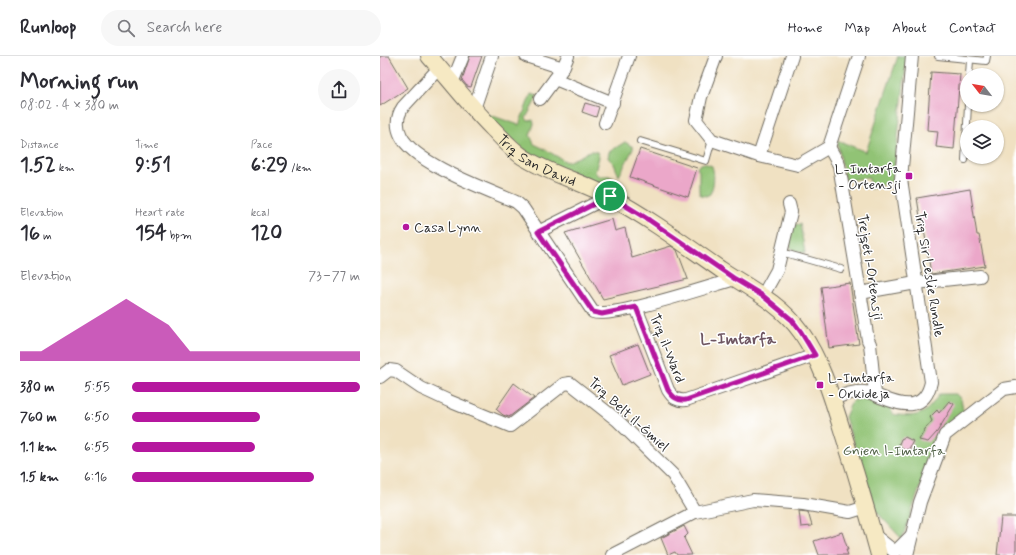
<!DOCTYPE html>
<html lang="en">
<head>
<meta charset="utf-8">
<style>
  :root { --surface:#fff; --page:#f7f7f7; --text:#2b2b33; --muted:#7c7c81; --line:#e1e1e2; --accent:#b5179e }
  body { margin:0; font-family:Mynerve,sans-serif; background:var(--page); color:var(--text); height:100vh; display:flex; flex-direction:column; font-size:15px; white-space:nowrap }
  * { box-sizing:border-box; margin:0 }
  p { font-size:13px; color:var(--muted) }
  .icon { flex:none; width:22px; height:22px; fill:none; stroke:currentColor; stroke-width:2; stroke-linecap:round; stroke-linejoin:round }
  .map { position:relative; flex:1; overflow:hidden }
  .details { display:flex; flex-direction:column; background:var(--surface); width:380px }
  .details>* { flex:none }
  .needle { width:26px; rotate:301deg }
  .fabs { position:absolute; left:580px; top:12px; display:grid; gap:8px }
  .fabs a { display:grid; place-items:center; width:44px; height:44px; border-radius:50%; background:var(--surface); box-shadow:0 1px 3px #0004; font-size:20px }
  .pin { position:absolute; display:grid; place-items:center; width:34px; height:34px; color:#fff; margin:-17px; border:2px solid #fff; border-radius:50%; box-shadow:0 1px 4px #0007 }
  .round { display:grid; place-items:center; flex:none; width:42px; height:42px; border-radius:21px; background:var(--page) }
  .summary { display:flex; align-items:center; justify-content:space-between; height:68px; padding:0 20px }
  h1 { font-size:22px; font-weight:700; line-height:30px }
  .metrics { display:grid; grid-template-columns:repeat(3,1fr); gap:6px; height:68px; padding:4px 20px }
  .metrics div { display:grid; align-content:center }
  .metrics b { font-size:20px; font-weight:700 }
  .metrics small { font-size:11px; font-weight:400 }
  .metrics p { font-size:11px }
  .chart { height:112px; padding:8px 20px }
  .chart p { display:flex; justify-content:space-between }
  .chart svg { width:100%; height:72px; margin-top:4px; fill:var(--accent); opacity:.7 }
  ul { padding:0 20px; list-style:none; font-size:13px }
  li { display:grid; grid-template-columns:64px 48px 1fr; align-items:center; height:30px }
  li i { height:10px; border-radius:5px; background:var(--accent) }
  header { display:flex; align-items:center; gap:24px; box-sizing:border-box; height:56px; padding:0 20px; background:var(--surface); border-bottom:1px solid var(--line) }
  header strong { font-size:19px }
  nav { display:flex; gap:22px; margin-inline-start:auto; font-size:14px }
  .search { width:280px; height:36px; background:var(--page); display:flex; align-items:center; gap:10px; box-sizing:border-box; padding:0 14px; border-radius:22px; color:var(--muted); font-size:15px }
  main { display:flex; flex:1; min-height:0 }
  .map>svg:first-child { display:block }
  .green { fill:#91c374; stroke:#5e7750 }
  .building { fill:#eba7c9 }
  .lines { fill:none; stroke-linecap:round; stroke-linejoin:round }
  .lane-casing { stroke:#706b60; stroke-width:8 }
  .street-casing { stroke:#706b60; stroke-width:14 }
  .secondary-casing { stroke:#706b60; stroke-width:18 }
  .lane { stroke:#fff; stroke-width:6 }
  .street { stroke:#fff; stroke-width:12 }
  .secondary { stroke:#f6e9c3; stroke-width:16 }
  .route-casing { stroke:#fff; stroke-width:8 }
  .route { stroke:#b5179e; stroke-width:5 }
  .poi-dot { fill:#b5179e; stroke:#fff; stroke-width:1.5 }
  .labels { text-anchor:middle; stroke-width:3; stroke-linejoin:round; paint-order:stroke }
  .street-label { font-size:14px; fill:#2b2b2b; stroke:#fff }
  .poi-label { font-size:14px; fill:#2b2b2b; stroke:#fff; text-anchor:start }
  .park-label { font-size:14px; fill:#4f6045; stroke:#fff }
  .quarter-label { font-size:16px; font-weight:bold; fill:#6e5662; stroke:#fff }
</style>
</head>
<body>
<header>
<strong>Runloop</strong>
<div class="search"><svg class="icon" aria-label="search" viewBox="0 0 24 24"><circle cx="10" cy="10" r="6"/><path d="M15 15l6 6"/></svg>Search here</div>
<nav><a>Home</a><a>Map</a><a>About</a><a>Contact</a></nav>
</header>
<main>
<section class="details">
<div class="summary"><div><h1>Morning run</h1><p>08:02 · 4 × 380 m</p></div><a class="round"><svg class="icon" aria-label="share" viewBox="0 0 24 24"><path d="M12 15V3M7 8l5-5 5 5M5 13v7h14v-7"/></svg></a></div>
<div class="metrics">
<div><p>Distance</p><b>1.52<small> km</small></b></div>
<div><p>Time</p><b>9:51</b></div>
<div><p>Pace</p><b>6:29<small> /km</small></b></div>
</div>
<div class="metrics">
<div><p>Elevation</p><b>16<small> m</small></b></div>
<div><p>Heart rate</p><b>154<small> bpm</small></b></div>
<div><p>kcal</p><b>120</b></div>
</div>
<div class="chart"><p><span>Elevation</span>73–77 m</p>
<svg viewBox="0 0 160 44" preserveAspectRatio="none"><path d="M0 44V38L10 38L20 30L30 22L40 14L50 6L60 14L70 22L80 38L90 38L100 38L110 38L120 38L130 38L140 38L150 38L160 38V44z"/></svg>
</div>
<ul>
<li><b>380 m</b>5:55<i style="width:100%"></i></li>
<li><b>760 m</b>6:50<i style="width:56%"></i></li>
<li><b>1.1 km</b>6:55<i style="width:54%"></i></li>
<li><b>1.5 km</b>6:16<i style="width:80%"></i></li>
</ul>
</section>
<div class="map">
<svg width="636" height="499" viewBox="0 0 636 499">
  <rect width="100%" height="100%" fill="#fff"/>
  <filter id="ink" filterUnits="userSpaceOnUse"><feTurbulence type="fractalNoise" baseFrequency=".025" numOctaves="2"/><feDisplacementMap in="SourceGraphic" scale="8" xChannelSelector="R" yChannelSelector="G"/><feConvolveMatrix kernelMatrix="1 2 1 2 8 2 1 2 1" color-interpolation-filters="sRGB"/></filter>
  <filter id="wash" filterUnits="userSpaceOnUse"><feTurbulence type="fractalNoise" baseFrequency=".012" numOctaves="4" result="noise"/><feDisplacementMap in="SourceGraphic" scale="16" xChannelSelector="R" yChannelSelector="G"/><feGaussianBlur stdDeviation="0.9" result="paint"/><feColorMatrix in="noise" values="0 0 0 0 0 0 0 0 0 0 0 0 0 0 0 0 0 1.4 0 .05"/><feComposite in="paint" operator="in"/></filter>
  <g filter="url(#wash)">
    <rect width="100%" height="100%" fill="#f0e1c2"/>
    <g class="green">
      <path d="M518 0H527L513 125 490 133 489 122 465 124 457 84 486 96Z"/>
      <path d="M151 38 158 40 146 62 148 65 153 64 154 68 150 79 154 88C166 93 175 100 187 106 191 104 195 103 199 101 206 98 208 93 217 96L219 101 215 116 218 120H229L233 122 234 127 232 134 148 97 101 56 139 69Z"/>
      <path d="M245 86 253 91V93L239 120 234 108 228 102 229 96Z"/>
      <path d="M324 107 332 110C335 119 334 130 330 138L326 140 321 139 319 135V115L317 112 319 109Z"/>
      <path d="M420 168 425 197C404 194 409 185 413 169Z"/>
      <path d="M559 338H576L581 343 584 359 559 376 522 483 495 454 465 361 472 345 492 341 510 350 512 358C537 362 546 360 559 338Z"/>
    </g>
    <g id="blocks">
      <g class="building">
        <path d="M0 0H9L28 32 0 50Z"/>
        <path d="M90 0H102L91 31 87 30 82 24Z"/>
        <path d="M551 16 580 18 574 93 556 91 558 75 547 74Z"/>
        <path d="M205 47 219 51 216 61 202 56Z"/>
        <path d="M260 93 317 112 308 141 250 121Z"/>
        <path d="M590 133 597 179H599L605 210 551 218 544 173H542L537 142Z"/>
        <path d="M232 163 235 175 245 172 252 202 291 190 297 194 308 223 223 243 185 177Z"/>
        <path d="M470 227 479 288 449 292 441 231Z"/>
        <path d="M258 288 270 318 242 329 229 299Z"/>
        <path d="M134 327 154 342 129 361 123 359 116 353Z"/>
        <path d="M569 345 574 348 557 376 548 386 539 384 545 373 552 365 550 361 557 354 559 357Z"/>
        <path d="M525 381 533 385 529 393 525 394 520 392 519 388 521 383Z"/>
        <path d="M419 455 428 456 432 470 421 471Z"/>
        <path d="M621 461H636V499H617Z"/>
        <path d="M304 470 308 478 304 482 312 499H297L295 496 288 499 281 482Z"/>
        <path d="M462 476 468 494H466L468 499H439L434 485Z"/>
      </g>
    </g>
  </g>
  <g filter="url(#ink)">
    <use href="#blocks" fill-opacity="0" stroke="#706b60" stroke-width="1"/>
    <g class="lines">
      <g class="lane-casing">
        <g id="lane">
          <path d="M558 0 606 5 607 0"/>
          <path d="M589 19 590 4"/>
          <path d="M260 85 326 105 332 84"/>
          <path d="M585 104 588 49"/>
          <path d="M401 196 461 213"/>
        </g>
      </g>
      <g class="street-casing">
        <g id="street">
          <path d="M146 0 183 12"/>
          <path d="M336 0 321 41 316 64 332 84 379 100 418 109 449 91 479 0"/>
          <path d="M59 12 23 51C17 60 16 70 21 80 35 108 106 133 136 146L143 152 213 256C232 263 330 230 355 223"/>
          <path d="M175 23 233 47"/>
          <path d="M72 27 83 0"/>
          <path d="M160 43 183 12 188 0"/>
          <path d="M94 53 112 0"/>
          <path d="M225 67 249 0"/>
          <path d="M449 91 459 109 488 284 490 288 495 338"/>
          <path d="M379 100 412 0"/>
          <path d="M158 176 230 140"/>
          <path d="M480 237 536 227 600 220"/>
          <path d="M383 239 397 214 411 156 409 148"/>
          <path d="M256 251 288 334C293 342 297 345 306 344L435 299"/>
          <path d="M0 321 9 314 16 315 41 332 69 345 130 370 184 328 190 327 237 364 293 419 315 456"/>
          <path d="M452 343C463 339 474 335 485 336 492 336 497 340 503 342 525 351 545 354 551 326L521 123 532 0"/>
          <path d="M494 479 515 496 532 479"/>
          <path d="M232 499 315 456 373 444 423 448 470 456 486 451"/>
          <path d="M527 499 540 446 565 379 624 333 636 331"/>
        </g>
      </g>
      <g class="secondary-casing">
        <g id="secondary">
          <path id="s1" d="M49 0C70 24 89 49 112 72 122 82 131 93 143 101 170 118 202 126 230 141 269 162 304 188 340 213 369 232 400 247 421 276 442 306 452 342 463 377 476 417 488 458 499 499"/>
        </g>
      </g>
      <use href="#lane" class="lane"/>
      <use href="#street" class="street"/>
      <use href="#secondary" class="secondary"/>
    </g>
  </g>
  <g class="lines" filter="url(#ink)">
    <g class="route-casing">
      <path id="route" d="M230 140 269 164 355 223 383 240 412 264 421 276 435 299 306 344C297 345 293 341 288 334L256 251 222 258 213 256 158 176Z"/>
    </g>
    <use href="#route" class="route"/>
  </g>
  <g class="poi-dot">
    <rect x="525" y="116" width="8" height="8" rx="2"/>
    <circle cx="26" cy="171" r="4"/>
    <rect x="436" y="325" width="8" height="8" rx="2"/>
  </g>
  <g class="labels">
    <g class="street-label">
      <text dy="5" stroke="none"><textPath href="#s1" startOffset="152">Triq San David</textPath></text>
      <text transform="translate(491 211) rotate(81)" y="5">Trejqet l-Ortensji</text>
      <text transform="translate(550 218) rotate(81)" y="5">Triq Sir Leslie Rundle</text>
      <text transform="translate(288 292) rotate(68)" y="5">Triq il-Ward</text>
      <text transform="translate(249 358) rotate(42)" y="5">Triq Belt il-Ġmiel</text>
    </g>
    <g class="poi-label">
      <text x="521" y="117" text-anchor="end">L-Imtarfa<tspan x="521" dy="16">- Ortensji</tspan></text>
      <text x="34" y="176">Casa Lynn</text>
      <text x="448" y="326">L-Imtarfa<tspan x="448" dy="16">- Orkideja</tspan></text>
    </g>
    <g class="park-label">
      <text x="514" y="399">Gnien l-Imtarfa</text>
    </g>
    <g class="quarter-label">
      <text x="358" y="288">L-Imtarfa</text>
    </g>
  </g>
</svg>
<div class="fabs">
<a><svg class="needle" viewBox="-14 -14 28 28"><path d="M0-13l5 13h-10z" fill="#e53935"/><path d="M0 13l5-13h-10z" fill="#7c7c81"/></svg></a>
<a><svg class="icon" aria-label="layers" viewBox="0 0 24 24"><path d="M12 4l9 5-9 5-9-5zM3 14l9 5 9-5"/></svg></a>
</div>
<div class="pin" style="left:230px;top:140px;background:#1e9e55"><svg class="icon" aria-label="arrive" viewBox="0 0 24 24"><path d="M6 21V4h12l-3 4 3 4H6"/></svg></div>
</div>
</main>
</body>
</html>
